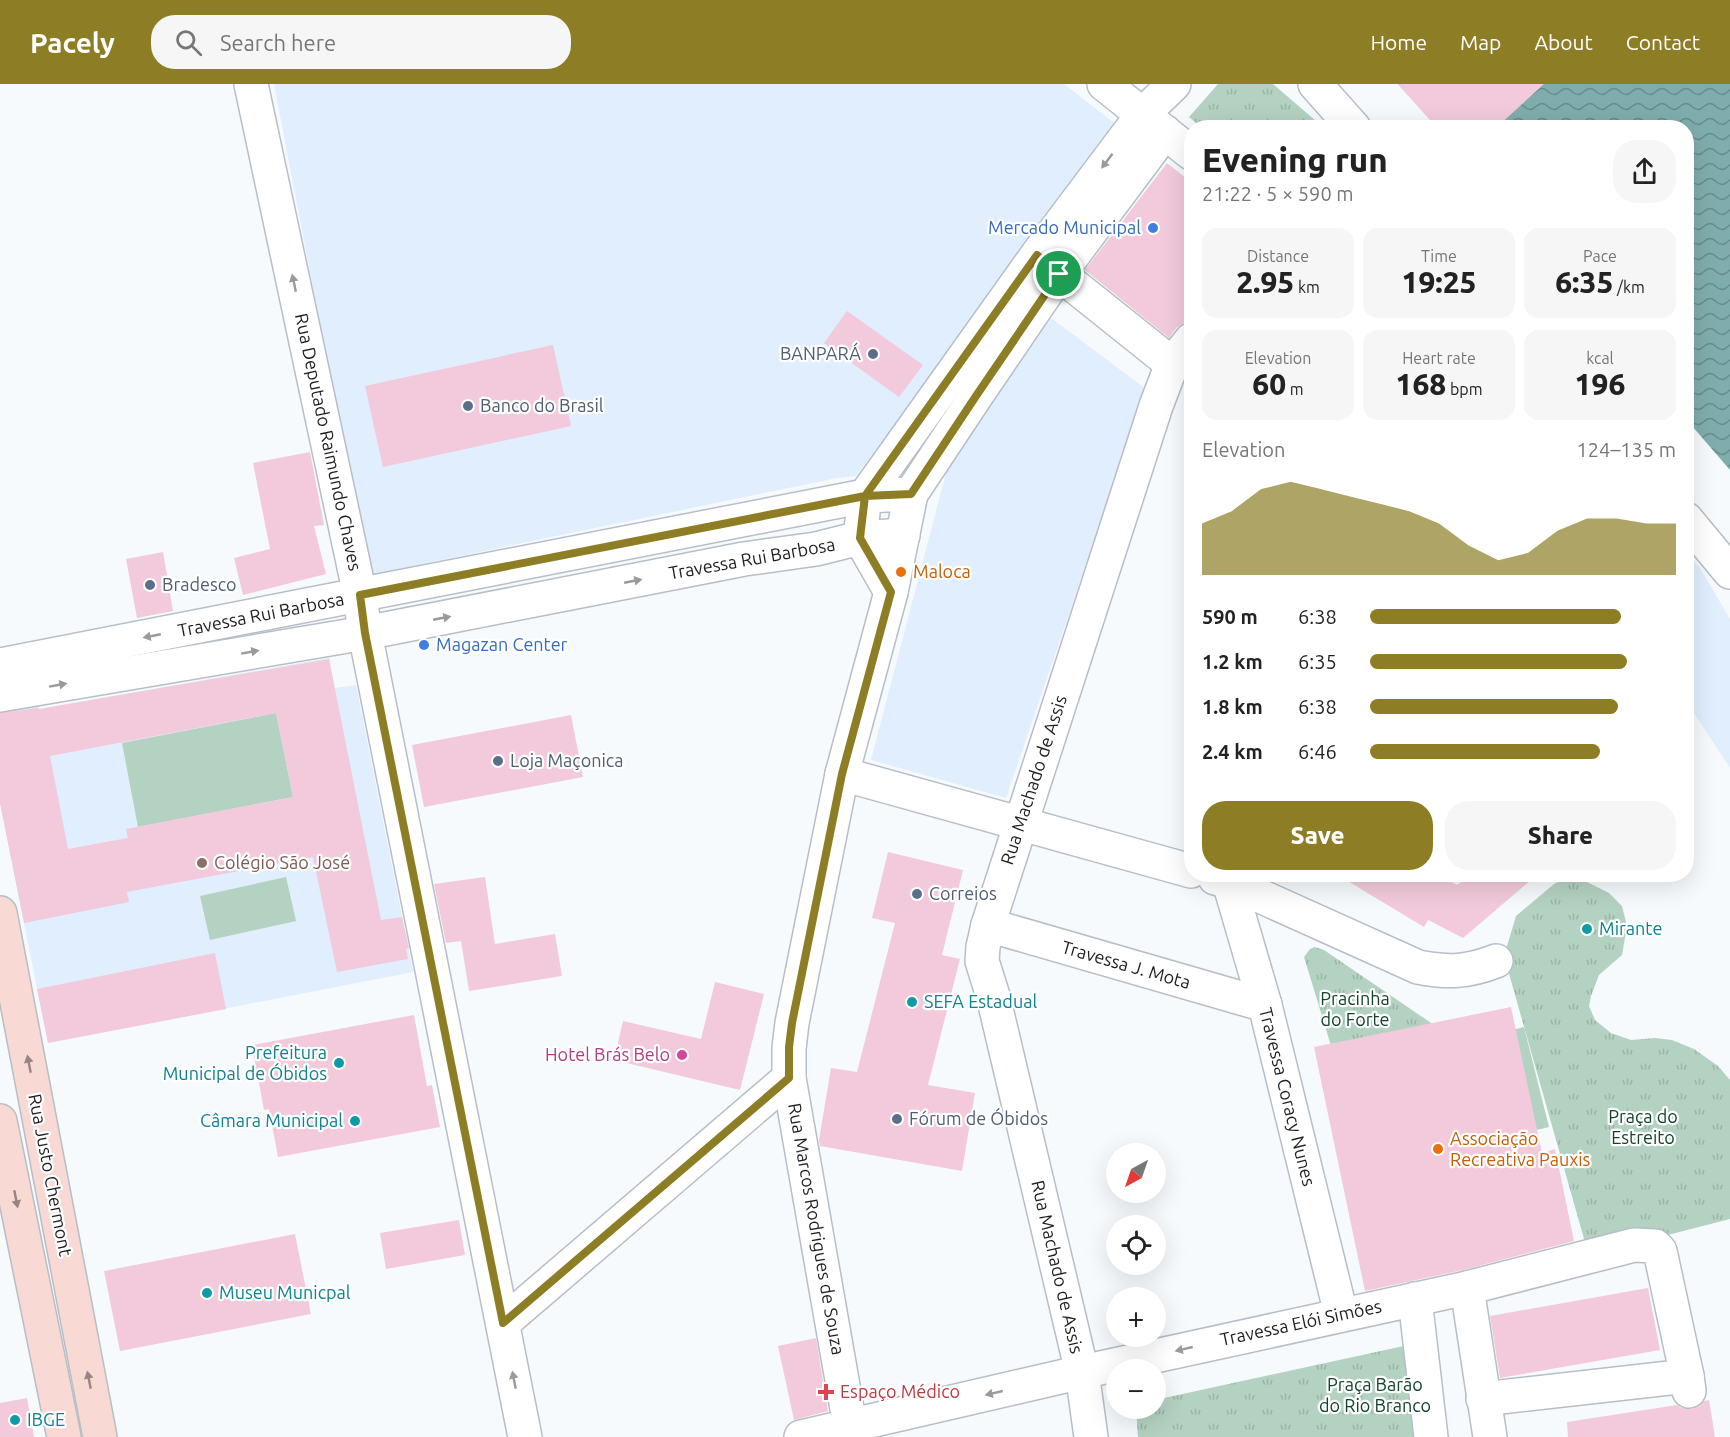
<!DOCTYPE html>
<html lang="en">
<head>
<meta charset="utf-8">
<style>
  :root { --surface:#fff; --page:#f6f6f6; --text:#222; --muted:#767676; --accent:#8d7e25 }
  body { margin:0; font-family:Ubuntu,sans-serif; background:var(--page); color:var(--text); height:100vh; display:flex; flex-direction:column; font-size:22px; white-space:nowrap }
  * { box-sizing:border-box; margin:0 }
  p { font-size:20px; color:var(--muted) }
  .icon { flex:none; width:33px; height:33px; fill:none; stroke:currentColor; stroke-width:2; stroke-linecap:round; stroke-linejoin:round }
  .map { position:relative; flex:1; overflow:hidden }
  .side { position:absolute; left:1184px; top:36px; width:510px; height:762px; display:flex; flex-direction:column; background:var(--surface); border-radius:24px; box-shadow:0 6px 24px #0002 }
  .side>* { flex:none }
  .needle { width:39px; rotate:220deg }
  .tools { position:absolute; left:1106px; top:1059px; display:grid; gap:12px }
  .tools a { display:grid; place-items:center; width:60px; height:60px; border-radius:50%; background:var(--surface); box-shadow:0 6px 24px #0002; font-size:30px }
  .pin { position:absolute; display:grid; place-items:center; width:51px; height:51px; color:#fff; margin:-26px; border:3px solid #fff; border-radius:50%; box-shadow:0 2px 6px #0007 }
  .round { display:grid; place-items:center; flex:none; width:63px; height:63px; border-radius:24px; background:var(--page) }
  .headline { display:flex; align-items:center; justify-content:space-between; height:102px; padding:0 18px }
  h1 { font-size:33px; font-weight:800; line-height:45px }
  .stats { display:grid; grid-template-columns:repeat(3,1fr); gap:9px; height:102px; padding:6px 18px }
  .stats div { display:grid; align-content:center; border-radius:15px; background:var(--page); text-align:center }
  .stats b { font-size:30px; font-weight:800 }
  .stats small { font-size:16px; font-weight:400 }
  .stats p { font-size:16px }
  .chart { height:168px; padding:12px 18px }
  .chart p { display:flex; justify-content:space-between }
  .chart svg { width:100%; height:108px; margin-top:6px; fill:var(--accent); opacity:.7 }
  .primary-button { display:flex; gap:12px; margin-top:auto; padding:12px 18px }
  .primary-button a { flex:1; height:69px; border-radius:24px; background:var(--accent); color:#fff; font-size:24px; font-weight:800; line-height:69px; text-align:center }
  .primary-button a+a { background:var(--page); color:var(--text) }
  ul { padding:0 18px; list-style:none; font-size:20px }
  li { display:grid; grid-template-columns:96px 72px 1fr; align-items:center; height:45px }
  li i { height:15px; border-radius:8px; background:var(--accent) }
  header { display:flex; align-items:center; gap:36px; box-sizing:border-box; height:84px; padding:0 30px; background:var(--accent); color:#fff }
  header strong { font-size:28px }
  nav { display:flex; gap:33px; margin-inline-start:auto; font-size:21px }
  .search { width:420px; height:54px; background:var(--page); display:flex; align-items:center; gap:15px; box-sizing:border-box; padding:0 21px; border-radius:24px; color:var(--muted); font-size:22px }
  .map>svg:first-child { display:block }
  .built { fill:#e0eefd }
  .grass { fill:url(#grass-tufts) }
  .garden { fill:#b4d2c1 }
  .water { fill:url(#water-waves) }
  .building { fill:#f2cadb; fill-rule:evenodd }
  .lines { fill:none; stroke-linecap:round; stroke-linejoin:round }
  .street-casing { stroke:#b6bec7; stroke-width:36 }
  .secondary-casing { stroke:#b6bec7; stroke-width:36 }
  .street { stroke:#fff; stroke-width:33 }
  .secondary { stroke:#f8d9d4; stroke-width:33 }
  .oneway { fill:#999a9c }
  .oneway2 { fill:#958584 }
  .route-casing { stroke:#fff; stroke-width:12 }
  .route { stroke:#8d7e25; stroke-width:8 }
  .shop-dot { fill:#3f7fe0; stroke:#fff; stroke-width:2 }
  .service-dot { fill:#5c6f8a; stroke:#fff; stroke-width:2 }
  .food-dot { fill:#e8710a; stroke:#fff; stroke-width:2 }
  .education-dot { fill:#8d6e63; stroke:#fff; stroke-width:2 }
  .culture-dot { fill:#0f9aa8; stroke:#fff; stroke-width:2 }
  .hotel-dot { fill:#d1479c; stroke:#fff; stroke-width:2 }
  .health-dot { fill:#e0444e; stroke:#fff; stroke-width:2 }
  .labels { text-anchor:middle; stroke-width:4.5; stroke-linejoin:round; paint-order:stroke }
  .shop-label { font-size:18px; fill:#366cbe; stroke:#fff; text-anchor:end }
  .service-label { font-size:18px; fill:#4e5e75; stroke:#fff; text-anchor:start }
  .street-label { font-size:18px; fill:#1c1f22; stroke:#fff }
  .food-label { font-size:18px; fill:#c56008; stroke:#fff; text-anchor:start }
  .education-label { font-size:18px; fill:#785e54; stroke:#fff; text-anchor:start }
  .culture-label { font-size:18px; fill:#0d838f; stroke:#fff; text-anchor:start }
  .park-label { font-size:18px; fill:#12422d; stroke:#fff }
  .hotel-label { font-size:18px; fill:#b23c85; stroke:#fff; text-anchor:end }
  .health-label { font-size:18px; fill:#be3a42; stroke:#fff; text-anchor:start }
</style>
</head>
<body>
<header>
<strong>Pacely</strong>
<div class="search"><svg class="icon" aria-label="search" viewBox="0 0 24 24"><circle cx="10" cy="10" r="6"/><path d="M15 15l6 6"/></svg>Search here</div>
<nav><a>Home</a><a>Map</a><a>About</a><a>Contact</a></nav>
</header>
<div class="map">
<svg width="1730" height="1353" viewBox="0 0 1730 1353">
  <defs>
    <pattern id="grass-tufts" width="24" height="20" patternUnits="userSpaceOnUse" patternTransform="scale(1.5)"><rect width="24" height="20" fill="#b4d2c1"/><path d="M3 7l-1-3M5 7V3M7 7l1-3M15 17l-1-3M17 17v-4M19 17l1-3" fill="none" stroke="#9ab4a6"/></pattern>
    <pattern id="water-waves" width="16" height="10" patternUnits="userSpaceOnUse" patternTransform="scale(1.5)"><rect width="16" height="10" fill="#7fadad"/><path d="M0 5q4-4 8 0t8 0" fill="none" stroke="#678c8c"/></pattern>
  </defs>
  <rect width="100%" height="100%" fill="#f6fafd"/>
  <g class="built">
    <path d="M274 0H1064L1118 42 856 392 837 394 368 491Z"/>
    <path d="M1051 234 1146 305 1006 714 871 676 947 385Z"/>
    <path d="M1686 470 1700 484 1730 535V684L1692 626 1686 620Z"/>
    <path d="M329 574 335 604 356 601 413 888 48 959 0 719V618L36 611 39 625Z"/>
  </g>
  <g class="grass">
    <path d="M1218 0H1273L1323 43H1201L1189 33Z"/>
    <path d="M1573 791 1609 809 1622 822 1627 842 1622 871 1599 891 1591 912 1589 922 1595 936 1611 949 1631 956 1655 954 1672 956 1694 965 1718 982 1730 996V1135L1660 1153 1588 1169 1504 872 1516 832 1554 800Z"/>
    <path d="M1315 863 1324 866 1437 943 1332 965 1304 873 1310 865Z"/>
    <path d="M1413 1260 1425 1353H1138L1136 1325 1155 1324V1316Z"/>
  </g>
  <g class="garden">
    <path d="M276 629 293 713 138 743 122 659Z"/>
    <path d="M286 793 296 837 210 856 200 812Z"/>
    <path d="M1524 943 1549 1043 1491 1057 1466 958Z"/>
  </g>
  <path class="water" d="M1398 0H1730V386L1686 335V44L1437 43Z"/>
  <g class="building">
    <path d="M1398 0H1544L1496 44H1437Z"/>
    <path d="M1167 79 1191 98V238L1184 239 1176 244 1169 254 1085 186Z"/>
    <path d="M847 227 923 281 899 313 824 259Z"/>
    <path d="M553 261 571 342 383 383 365 302Z"/>
    <path d="M310 368 324 441 314 442 326 490 243 511 234 474 270 465 253 379Z"/>
    <path d="M163 468 173 527 137 534 126 475Z"/>
    <path d="M329 575 381 836 402 833 409 864 406 865 408 875 337 888 313 773 127 808 129 818 24 839 0 719V629L38 624 39 625ZM276 629 293 713 126 745 128 754 68 765 50 672Z"/>
    <path d="M571 631 583 693 424 723 412 661Z"/>
    <path d="M888 768 963 786 942 871 960 875 928 1001 975 1009 962 1087 820 1062 819 1056 831 984 857 988 895 839 872 834Z"/>
    <path d="M1336 790H1437L1457 801 1472 790H1538L1463 854 1428 836 1424 843Z"/>
    <path d="M485 793 495 860 555 850 562 892 469 907 461 857 446 859 434 800Z"/>
    <path d="M215 869 226 925 48 959 37 905Z"/>
    <path d="M715 898 764 910 740 1006 614 976 623 937 701 955Z"/>
    <path d="M1511 923 1542 1069 1555 1065 1574 1157 1463 1186 1365 1207 1314 963Z"/>
    <path d="M414 931 427 1002 432 1001 440 1043 278 1073 269 1025 264 1026 252 961Z"/>
    <path d="M459 1136 465 1171 386 1185 380 1149Z"/>
    <path d="M295 1150 311 1230 120 1267 104 1187Z"/>
    <path d="M1648 1204 1660 1266 1500 1294 1490 1232Z"/>
    <path d="M816 1254 828 1327 794 1336 778 1262Z"/>
    <path d="M27 1314 34 1353H0V1319Z"/>
    <path d="M1709 1316 1715 1353H1568L1567 1338 1677 1321 1682 1324 1692 1325 1700 1322 1704 1317Z"/>
  </g>
  <g class="lines">
    <g class="street-casing">
      <g id="street">
        <path d="M251 0 360 511 365 549 525 1353"/>
        <path d="M1104 0 1191 69"/>
        <path d="M1315 0 1354 44"/>
        <path d="M1042 176 1172 280"/>
        <path d="M1686 435 1730 488"/>
        <path d="M891 508 860 454 865 412 1037 171 1143 30 1174 0"/>
        <path d="M0 581 865 412 911 410"/>
        <path d="M0 611 365 549 744 475 816 465 860 454 903 451"/>
        <path d="M842 690 1191 787"/>
        <path d="M1215 794 1229 798 1418 883C1448 889 1468 888 1496 877"/>
        <path d="M1229 798 1265 921 1341 1230"/>
        <path d="M988 841 1265 921"/>
        <path d="M1467 1204 1490 1353"/>
        <path d="M1415 1215 1431 1353"/>
        <path d="M503 1239 789 994"/>
        <path d="M1483 1315 1687 1292"/>
        <path d="M801 1353 1082 1288 1467 1204 1634 1161 1655 1162 1660 1167 1687 1292 1689 1307"/>
        <path d="M852 1353 789 994V964L792 939 842 690 891 508 911 410 976 312 1059 190 1165 48"/>
        <path d="M1091 1353 1082 1288 993 912 982 877 983 863 988 841 1156 322 1172 280 1191 256"/>
      </g>
    </g>
    <g class="secondary-casing">
      <g id="secondary">
        <path d="M0 829 100 1353"/>
        <path d="M0 1037 64 1353"/>
      </g>
    </g>
    <use href="#street" class="street"/>
    <use href="#secondary" class="secondary"/>
  </g>
  <defs><path id="oneway-solid" d="M-6-.8H1V-3.2L6.5 0L1 3.2V.8H-6Z" transform="scale(1.5)"/></defs>
  <g class="oneway">
    <use href="#oneway-solid" transform="translate(1107 77) rotate(127)"/>
    <use href="#oneway-solid" transform="translate(294 199) rotate(-102)"/>
    <use href="#oneway-solid" transform="translate(633 497) rotate(-11)"/>
    <use href="#oneway-solid" transform="translate(442 534) rotate(-11)"/>
    <use href="#oneway-solid" transform="translate(152 552) rotate(169)"/>
    <use href="#oneway-solid" transform="translate(250 568) rotate(-10)"/>
    <use href="#oneway-solid" transform="translate(58 601) rotate(-10)"/>
    <use href="#oneway-solid" transform="translate(1184 1265) rotate(167)"/>
    <use href="#oneway-solid" transform="translate(514 1296) rotate(-101)"/>
    <use href="#oneway-solid" transform="translate(994 1309) rotate(167)"/>
  </g>
  <g class="oneway2">
    <use href="#oneway-solid" transform="translate(29 980) rotate(-101)"/>
    <use href="#oneway-solid" transform="translate(16 1115) rotate(79)"/>
    <use href="#oneway-solid" transform="translate(89 1296) rotate(-101)"/>
  </g>
  <g class="lines">
    <g class="route-casing">
      <path id="route" d="M1059 190 976 312 911 410 865 412 360 511 365 549 503 1239 789 994V963L792 939 842 690 891 508 860 454 865 412 1037 171 1059 190"/>
    </g>
    <use href="#route" class="route"/>
  </g>
  <g class="shop-dot">
    <circle cx="1153" cy="144" r="6"/>
    <circle cx="424" cy="561" r="6"/>
  </g>
  <g class="service-dot">
    <circle cx="873" cy="270" r="6"/>
    <circle cx="468" cy="322" r="6"/>
    <circle cx="150" cy="501" r="6"/>
    <circle cx="498" cy="677" r="6"/>
    <circle cx="917" cy="810" r="6"/>
    <circle cx="897" cy="1035" r="6"/>
  </g>
  <g class="food-dot">
    <circle cx="901" cy="488" r="6"/>
    <circle cx="1438" cy="1065" r="6"/>
  </g>
  <circle class="education-dot" cx="202" cy="779" r="6"/>
  <g class="culture-dot">
    <circle cx="1587" cy="845" r="6"/>
    <circle cx="912" cy="918" r="6"/>
    <circle cx="339" cy="979" r="6"/>
    <circle cx="355" cy="1037" r="6"/>
    <circle cx="207" cy="1209" r="6"/>
    <circle cx="15" cy="1336" r="6"/>
  </g>
  <circle class="hotel-dot" cx="682" cy="971" r="6"/>
  <path class="health-dot" d="M823 1299h6v6h6v6h-6v6h-6v-6h-6v-6h6z"/>
  <g class="labels">
    <g class="shop-label">
      <text x="1141" y="150">Mercado Municipal</text>
      <text x="436" y="567" text-anchor="start">Magazan Center</text>
    </g>
    <g class="service-label">
      <text x="861" y="276" text-anchor="end">BANPARÁ</text>
      <text x="480" y="328">Banco do Brasil</text>
      <text x="162" y="507">Bradesco</text>
      <text x="510" y="683">Loja Maçonica</text>
      <text x="929" y="816">Correios</text>
      <text x="909" y="1041">Fórum de Óbidos</text>
    </g>
    <g class="street-label">
      <text transform="translate(328 358) rotate(78)" y="6">Rua Deputado Raimundo Chaves</text>
      <text transform="translate(752 475) rotate(-10)" y="6">Travessa Rui Barbosa</text>
      <text transform="translate(261 531) rotate(-11)" y="6">Travessa Rui Barbosa</text>
      <text transform="translate(1034 696) rotate(-72)" y="6">Rua Machado de Assis</text>
      <text transform="translate(1126 881) rotate(16)" y="6">Travessa J. Mota</text>
      <text transform="translate(1287 1013) rotate(76)" y="6">Travessa Coracy Nunes</text>
      <text transform="translate(50 1091) rotate(79)" y="6">Rua Justo Chermont</text>
      <text transform="translate(816 1145) rotate(80)" y="6">Rua Marcos Rodrigues de Souza</text>
      <text transform="translate(1057 1183) rotate(77)" y="6">Rua Machado de Assis</text>
      <text transform="translate(1301 1239) rotate(-12)" y="6">Travessa Elói Simões</text>
    </g>
    <g class="food-label">
      <text x="913" y="494">Maloca</text>
      <text x="1450" y="1061">Associação<tspan x="1450" dy="21">Recreativa Pauxis</tspan></text>
    </g>
    <g class="education-label">
      <text x="214" y="785">Colégio São José</text>
    </g>
    <g class="culture-label">
      <text x="1599" y="851">Mirante</text>
      <text x="924" y="924">SEFA Estadual</text>
      <text x="327" y="975" text-anchor="end">Prefeitura<tspan x="327" dy="21">Municipal de Óbidos</tspan></text>
      <text x="343" y="1043" text-anchor="end">Câmara Municipal</text>
      <text x="219" y="1215">Museu Municpal</text>
      <text x="27" y="1342">IBGE</text>
    </g>
    <g class="park-label">
      <text x="1355" y="921">Pracinha<tspan x="1355" dy="21">do Forte</tspan></text>
      <text x="1643" y="1039">Praça do<tspan x="1643" dy="21">Estreito</tspan></text>
      <text x="1375" y="1307">Praça Barão<tspan x="1375" dy="21">do Rio Branco</tspan></text>
    </g>
    <g class="hotel-label">
      <text x="670" y="977">Hotel Brás Belo</text>
    </g>
    <g class="health-label">
      <text x="840" y="1314">Espaço Médico</text>
    </g>
  </g>
</svg>
<div class="tools">
<a><svg class="needle" viewBox="-14 -14 28 28"><path d="M0-13l5 13h-10z" fill="#e53935"/><path d="M0 13l5-13h-10z" fill="#767676"/></svg></a>
<a><svg class="icon" aria-label="locate" viewBox="0 0 24 24"><circle cx="12" cy="12" r="6"/><path d="M12 2v4M12 18v4M2 12h4M18 12h4"/></svg></a>
<a>+</a>
<a>−</a>
</div>
<div class="pin" style="left:1059px;top:190px;background:#1e9e55"><svg class="icon" aria-label="arrive" viewBox="0 0 24 24"><path d="M6 21V4h12l-3 4 3 4H6"/></svg></div>
<section class="side">
<div class="headline"><div><h1>Evening run</h1><p>21:22 · 5 × 590 m</p></div><a class="round"><svg class="icon" aria-label="share" viewBox="0 0 24 24"><path d="M12 15V3M7 8l5-5 5 5M5 13v7h14v-7"/></svg></a></div>
<div class="stats">
<div><p>Distance</p><b>2.95<small> km</small></b></div>
<div><p>Time</p><b>19:25</b></div>
<div><p>Pace</p><b>6:35<small> /km</small></b></div>
</div>
<div class="stats">
<div><p>Elevation</p><b>60<small> m</small></b></div>
<div><p>Heart rate</p><b>168<small> bpm</small></b></div>
<div><p>kcal</p><b>196</b></div>
</div>
<div class="chart"><p><span>Elevation</span>124–135 m</p>
<svg viewBox="0 0 160 44" preserveAspectRatio="none"><path d="M0 44V23L10 18L20 9L30 6L40 9L50 12L60 15L70 18L80 23L90 32L100 38L110 35L120 26L130 21L140 21L150 23L160 23V44z"/></svg>
</div>
<ul>
<li><b>590 m</b>6:38<i style="width:82%"></i></li>
<li><b>1.2 km</b>6:35<i style="width:84%"></i></li>
<li><b>1.8 km</b>6:38<i style="width:81%"></i></li>
<li><b>2.4 km</b>6:46<i style="width:75%"></i></li>
</ul>
<div class="primary-button"><a>Save</a><a>Share</a></div>
</section>
</div>
</body>
</html>
